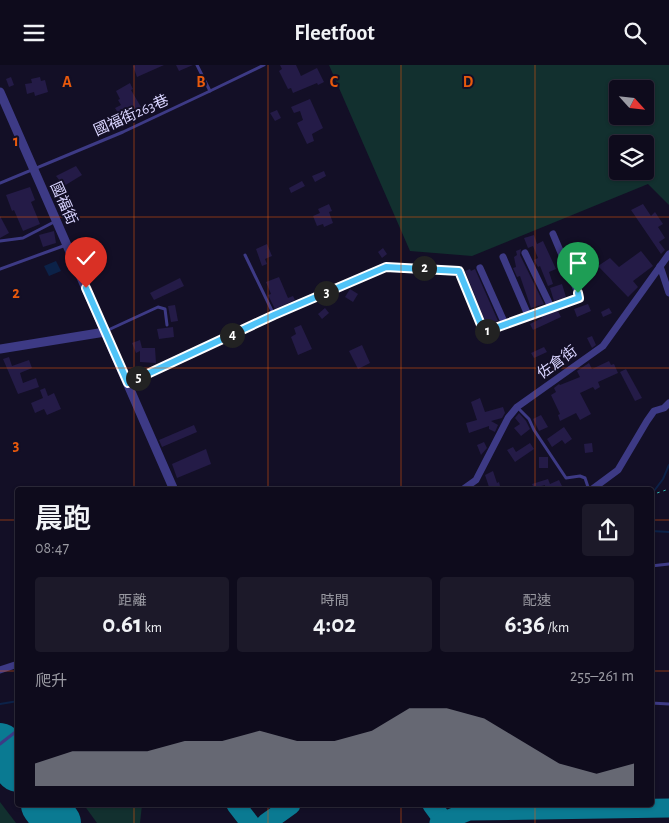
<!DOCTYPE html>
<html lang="zh-TW">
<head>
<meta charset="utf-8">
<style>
  :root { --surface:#0e0b1c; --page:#1c1929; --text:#f1f3f6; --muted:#9b9ba3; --line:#2e2b3b; --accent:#8c9099 }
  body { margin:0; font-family:"Alegreya Sans","Noto Sans TC",sans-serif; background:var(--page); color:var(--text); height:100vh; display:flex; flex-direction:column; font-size:19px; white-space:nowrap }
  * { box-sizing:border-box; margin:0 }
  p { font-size:16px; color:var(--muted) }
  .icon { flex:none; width:28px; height:28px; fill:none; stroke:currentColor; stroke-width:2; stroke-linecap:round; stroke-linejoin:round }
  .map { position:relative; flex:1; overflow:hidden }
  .sheet { position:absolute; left:15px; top:422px; width:639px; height:320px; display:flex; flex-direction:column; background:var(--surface); border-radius:5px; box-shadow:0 1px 4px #0004,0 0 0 1px var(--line) }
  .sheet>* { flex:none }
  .needle { width:32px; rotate:117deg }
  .controls { position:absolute; left:609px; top:15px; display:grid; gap:10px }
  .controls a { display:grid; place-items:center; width:45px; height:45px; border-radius:5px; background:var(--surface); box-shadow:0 1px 4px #0004,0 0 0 1px var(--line); font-size:25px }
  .pin { position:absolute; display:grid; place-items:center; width:42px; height:42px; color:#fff; margin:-51px -21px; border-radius:50% 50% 50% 0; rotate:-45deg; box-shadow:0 0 5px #0007 }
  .pin .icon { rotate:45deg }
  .km { position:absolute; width:25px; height:25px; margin:-12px; border-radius:50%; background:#222; color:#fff; font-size:14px; line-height:25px; text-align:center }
  .round { display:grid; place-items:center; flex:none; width:52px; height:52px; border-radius:5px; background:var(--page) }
  .summary { display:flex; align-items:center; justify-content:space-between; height:85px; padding:0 20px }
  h1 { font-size:28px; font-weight:600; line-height:38px }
  .stats { display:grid; grid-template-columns:repeat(3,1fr); gap:8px; height:85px; padding:5px 20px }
  .stats div { display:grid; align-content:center; border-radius:5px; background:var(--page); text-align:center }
  .stats b { font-size:25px; font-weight:600 }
  .stats small { font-size:14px; font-weight:400 }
  .stats p { font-size:14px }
  .chart { height:140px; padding:10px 20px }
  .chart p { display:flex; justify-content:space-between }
  .chart svg { width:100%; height:90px; margin-top:5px; fill:var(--accent); opacity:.7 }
  header { display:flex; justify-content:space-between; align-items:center; height:65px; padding:0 20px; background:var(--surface); font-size:22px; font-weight:600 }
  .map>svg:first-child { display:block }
  .green { fill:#12302f; fill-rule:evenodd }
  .water { fill:#0c2248 }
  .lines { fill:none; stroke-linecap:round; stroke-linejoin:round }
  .stream { stroke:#0c2248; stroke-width:2 }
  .taxiway { stroke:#0a7a92; stroke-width:19 }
  .runway { stroke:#0a7a92; stroke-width:46 }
  .building { fill:#241b47 }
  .path { stroke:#2fb8b0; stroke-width:1; stroke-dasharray:2.5 4; stroke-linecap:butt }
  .service { stroke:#3d3a85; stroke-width:3 }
  .minor { stroke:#3d3a85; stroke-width:7 }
  .tertiary { stroke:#3d3a85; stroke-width:9 }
  .route-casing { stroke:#fff; stroke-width:10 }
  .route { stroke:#4fc3f7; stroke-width:6 }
  .grid { fill:none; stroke:#e8590c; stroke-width:1; stroke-opacity:0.55 }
  .labels { text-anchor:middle; stroke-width:4; stroke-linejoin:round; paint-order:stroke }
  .street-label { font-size:15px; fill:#d9d4ff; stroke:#130f26 }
  .grid-label { font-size:16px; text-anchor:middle; font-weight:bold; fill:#e8590c; stroke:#130f26; stroke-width:4; stroke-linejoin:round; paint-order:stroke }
</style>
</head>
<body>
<header><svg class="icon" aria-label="menu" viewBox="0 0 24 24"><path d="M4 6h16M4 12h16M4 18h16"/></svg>Fleetfoot<svg class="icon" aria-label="search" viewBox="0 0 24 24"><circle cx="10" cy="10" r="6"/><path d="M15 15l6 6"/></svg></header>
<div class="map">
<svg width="669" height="758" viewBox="0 0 669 758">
  <rect width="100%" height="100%" fill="#130f26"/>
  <g class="green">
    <path d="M329 0H669V140L648 119 472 191 410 186ZM618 24H645V51H618ZM618 79H645V106H618Z"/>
    <path d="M0 737 16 758H0Z"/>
    <path d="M84 740H142L140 758H97Z"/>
  </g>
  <path class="water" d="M56 196 61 206 49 211 44 201Z"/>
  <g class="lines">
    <g class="stream">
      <path d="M651 430 663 414 669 400"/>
      <path d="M651 466 669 467"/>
      <path d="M0 639 18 636"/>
    </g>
    <g class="taxiway">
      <path d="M236 740 250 758"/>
      <path d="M432 740 443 755"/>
      <path d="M266 758 291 740"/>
      <path d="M439 758 469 746 669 743"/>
    </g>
    <g class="runway">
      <path d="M0 681 18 704"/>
      <path d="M44 740 58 758"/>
    </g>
  </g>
  <g class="building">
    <path d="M136 0H164L137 12 133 1Z"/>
    <path d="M176 0H193L179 6Z"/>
    <path d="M280 0H296L301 11 317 3 324 17 318 20 317 18 293 28 291 23 288 24 279 6 282 4Z"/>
    <path d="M11 12 14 20 9 22 6 14Z"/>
    <path d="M40 12 41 16 45 15 48 27 35 31 34 27 27 29 25 19 32 18 31 14Z"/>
    <path d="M130 18 133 24 131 25 141 42 122 54 115 43 121 40 118 35 120 34 116 26Z"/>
    <path d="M310 34 323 63 312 69 314 76 307 79 297 58 303 55 300 46 294 48 291 42Z"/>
    <path d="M277 45 281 53 275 56 270 48Z"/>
    <path d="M76 101 82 110 64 121 56 111Z"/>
    <path d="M324 106 326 111 315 117 312 111Z"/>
    <path d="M302 116 305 121 291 128 289 123Z"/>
    <path d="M30 122 35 135 31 137 40 159 23 166 14 145 12 146 6 130Z"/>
    <path d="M329 139 332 146 329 147 333 158 324 162 323 159 317 161 313 151 320 148 318 144Z"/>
    <path d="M643 139 651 151 655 147 663 159 658 162 665 173 659 177 665 185 661 189 631 145Z"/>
    <path d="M0 151 9 168 0 173Z"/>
    <path d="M54 166 56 178 43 182 39 170Z"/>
    <path d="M534 170 537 179 543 176 556 204 549 207 553 219 548 221 540 201 538 202 534 195 538 193 533 181 528 183 524 173Z"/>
    <path d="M267 179 272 191 265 194 267 199 262 201 256 184Z"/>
    <path d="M383 183 387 189 382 193 378 187Z"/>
    <path d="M521 184 520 190 544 239 531 243 520 211 517 212 513 203 516 202 514 192 517 190 516 186Z"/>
    <path d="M641 186 653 201 633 216 638 222 628 232 598 201 610 193 619 202Z"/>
    <path d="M470 204 471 206 475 204 498 256 488 259 487 255 485 256 465 206Z"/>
    <path d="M279 212 288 233 293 231 295 235 275 244 268 230 271 229 266 217Z"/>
    <path d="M180 213 184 221 154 235 150 228Z"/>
    <path d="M562 219 566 232 554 236 550 223Z"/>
    <path d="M350 224 358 229 353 237 345 232Z"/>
    <path d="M588 239 591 246 577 252 574 244Z"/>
    <path d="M175 240 178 256 171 257 168 241Z"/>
    <path d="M325 243 329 248 322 254 318 249Z"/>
    <path d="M609 243 612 248 603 252 601 247Z"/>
    <path d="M558 246 561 252 533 265 530 259 542 253 541 251Z"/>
    <path d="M301 260 312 284 298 290 291 272 296 269 294 263Z"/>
    <path d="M173 262 174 272 159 274 157 264Z"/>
    <path d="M592 271 596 280 592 283 587 273Z"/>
    <path d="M140 275 142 283H155L156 298 140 297V286L136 288 132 278Z"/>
    <path d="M362 280 370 298 358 304 349 286Z"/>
    <path d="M544 282 547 287 534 293 531 288Z"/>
    <path d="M9 292 12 301 29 295 32 303 20 308 23 318 36 313 39 322 18 329 3 294Z"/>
    <path d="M609 296 611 300 614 299 618 308 598 317 600 322 595 325 593 322 580 328 591 349 580 355 576 348 560 356 558 350 560 349 551 330 556 327 554 323 559 319 560 320 580 312 577 306 589 298 592 304Z"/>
    <path d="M626 304 642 333 635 336 620 307Z"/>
    <path d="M45 323 48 331 54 328 61 344 47 350 44 344 35 348 31 338 43 333 40 325Z"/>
    <path d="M480 333 485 347 503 342 505 348 502 353 491 356 498 360 495 367 489 364V361L469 368 466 358 477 355 471 337Z"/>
    <path d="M519 348 526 356 530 364 521 371 514 363 520 359 515 353Z"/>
    <path d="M541 350 548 362 539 366 533 354Z"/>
    <path d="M194 360 197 367 162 382 159 375Z"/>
    <path d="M564 362 572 374 565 379 562 375 552 382 547 374Z"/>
    <path d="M484 377 487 383 481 390 477 380Z"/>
    <path d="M530 378 534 384 515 397 507 385 513 382 516 387Z"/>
    <path d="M592 378 593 387 585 388 584 379Z"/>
    <path d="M206 384 211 399 177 413 172 399Z"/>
    <rect x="539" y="392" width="9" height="11"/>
    <path d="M493 406 497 418 499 417 501 425H490L485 410Z"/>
    <path d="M548 414 550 419 559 415 564 425H558L556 422 545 425V420L534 423 532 419Z"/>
  </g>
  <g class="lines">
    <path class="path" d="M651 430 669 424"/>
    <g class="service">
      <path d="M210 26 264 0"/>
      <path d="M0 118 123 67 210 26 197 0"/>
      <path d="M0 176 23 173 54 157"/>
      <path d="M245 190 274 250"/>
      <path d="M0 204 66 180"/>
      <path d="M106 266 158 242 165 244 167 260"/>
      <path d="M517 342 529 354 534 365 566 413 580 411 585 413 589 425"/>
      <path d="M651 501 669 499"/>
      <path d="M651 638 669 639"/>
      <path d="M0 679 18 665"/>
    </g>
    <g class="minor">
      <path d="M525 188 551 242"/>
      <path d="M503 192 528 250"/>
      <path d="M660 201 669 228"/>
      <path d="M480 203 505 259"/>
      <path d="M128 318 274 250 387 202 459 206 484 267 490 266 528 250 579 233 578 228 553 169"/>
      <path d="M462 425 476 415 508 353 517 342 603 281 669 189"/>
      <path d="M591 425 618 405 647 356 654 346 664 343 669 338"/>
      <path d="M0 605 18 599"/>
    </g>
    <g class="tertiary">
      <path d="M0 27 174 425"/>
      <path d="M0 284 105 267"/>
    </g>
  </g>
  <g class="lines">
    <g class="route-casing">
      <path id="route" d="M86 223 128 318 274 250 386 202 459 206 484 267 579 233 578 228"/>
    </g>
    <use href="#route" class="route"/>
  </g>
  <path class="grid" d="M134 0V425M268 0V425M401 0V425M535 0V425M0 152H669M0 303H669M0 455H18M651 455H669M0 606H18M651 606H669M134 740V758M268 740V758M401 740V758M535 740V758"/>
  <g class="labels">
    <g class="street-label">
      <text transform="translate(131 50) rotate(-24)" y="5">國福街263巷</text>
      <text transform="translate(64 138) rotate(66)" y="5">國福街</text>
      <text transform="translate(557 297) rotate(-36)" y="5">佐倉街</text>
    </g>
  </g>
  <g class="grid-label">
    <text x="67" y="22">A</text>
    <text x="201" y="22">B</text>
    <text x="334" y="22">C</text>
    <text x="468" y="22">D</text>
    <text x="16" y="81">1</text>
    <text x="16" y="233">2</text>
    <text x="16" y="385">3</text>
  </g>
</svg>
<div class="controls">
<a><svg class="needle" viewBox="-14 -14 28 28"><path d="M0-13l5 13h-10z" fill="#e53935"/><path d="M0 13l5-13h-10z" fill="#9b9ba3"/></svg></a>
<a><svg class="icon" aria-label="layers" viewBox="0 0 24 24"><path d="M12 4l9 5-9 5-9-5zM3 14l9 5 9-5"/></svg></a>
</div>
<div class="pin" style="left:578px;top:228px;background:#1e9e55"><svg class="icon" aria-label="arrive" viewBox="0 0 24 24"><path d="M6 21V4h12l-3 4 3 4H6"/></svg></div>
<div class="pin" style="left:86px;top:223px;background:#d93025"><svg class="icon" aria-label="check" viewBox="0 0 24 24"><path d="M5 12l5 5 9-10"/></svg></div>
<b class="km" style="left:487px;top:266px">1</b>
<b class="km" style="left:424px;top:203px">2</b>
<b class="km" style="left:326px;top:228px">3</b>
<b class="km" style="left:232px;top:270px">4</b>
<b class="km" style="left:138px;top:313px">5</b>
<section class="sheet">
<div class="summary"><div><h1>晨跑</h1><p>08:47</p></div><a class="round"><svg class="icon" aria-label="share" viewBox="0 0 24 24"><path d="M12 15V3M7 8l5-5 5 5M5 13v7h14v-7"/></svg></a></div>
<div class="stats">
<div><p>距離</p><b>0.61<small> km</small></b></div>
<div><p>時間</p><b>4:02</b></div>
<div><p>配速</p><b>6:36<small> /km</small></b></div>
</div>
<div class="chart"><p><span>爬升</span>255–261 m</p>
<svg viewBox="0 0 160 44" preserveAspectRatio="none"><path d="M0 44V33L10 27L20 27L30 27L40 22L50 22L60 17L70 22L80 22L90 17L100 6L110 6L120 11L130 22L140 33L150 38L160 33V44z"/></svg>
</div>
</section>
</div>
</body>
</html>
